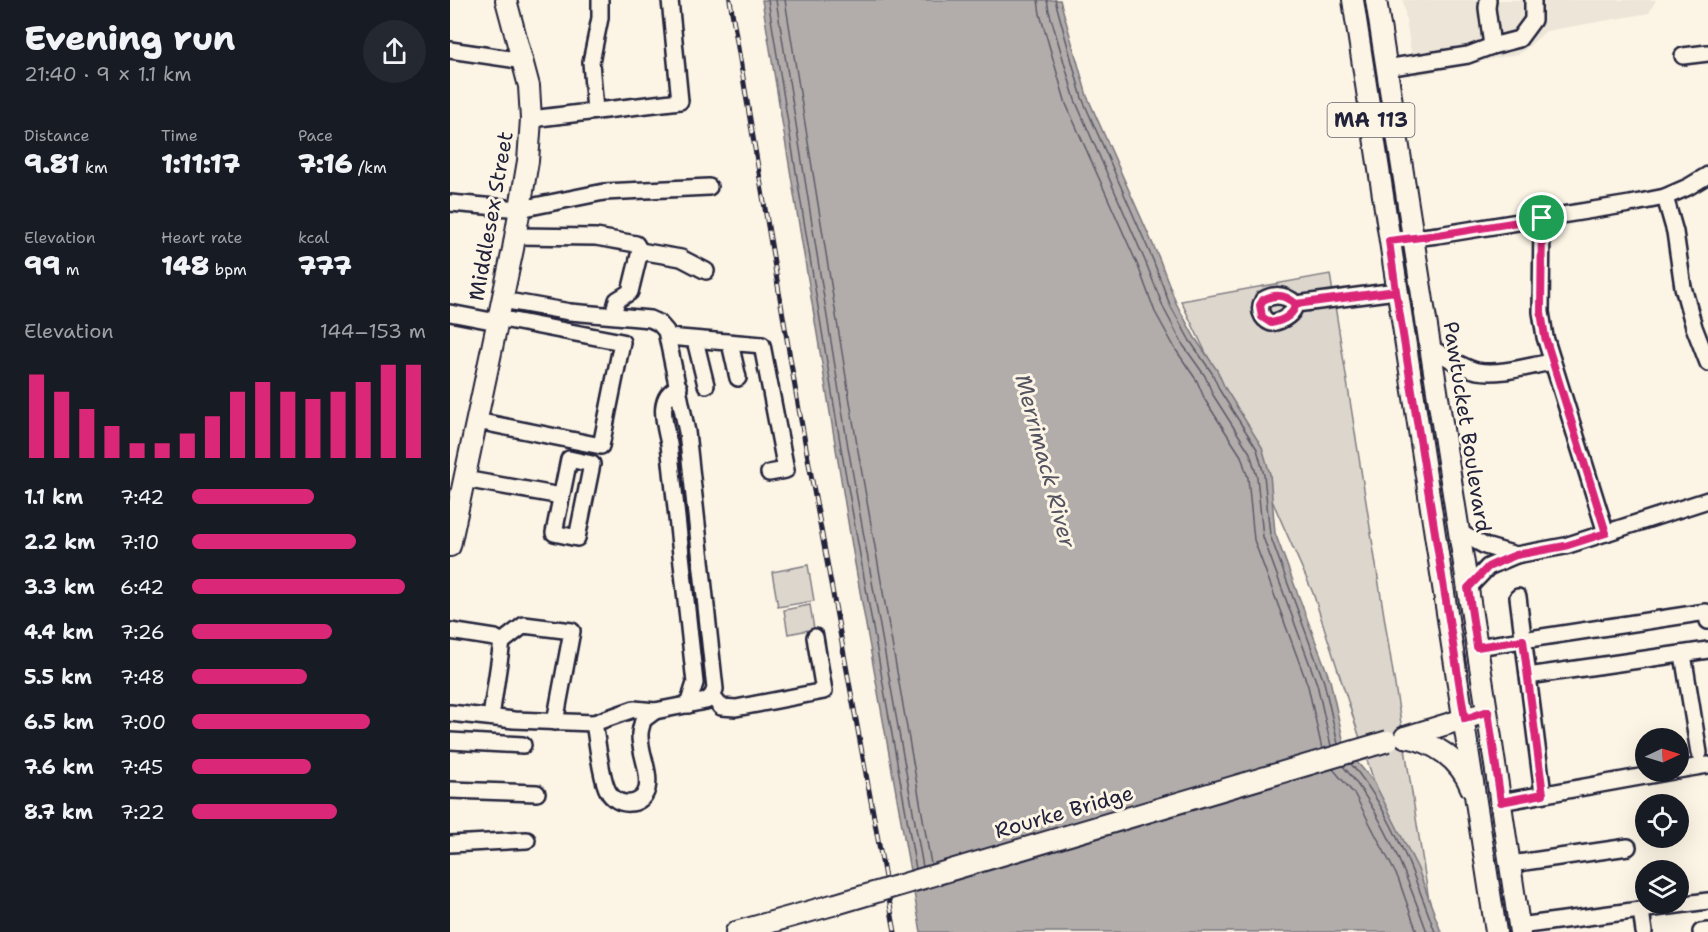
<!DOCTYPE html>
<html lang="en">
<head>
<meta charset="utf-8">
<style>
  :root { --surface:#171b24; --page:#242831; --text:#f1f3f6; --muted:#9ea1a6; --accent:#db2777 }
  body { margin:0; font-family:"Shantell Sans",sans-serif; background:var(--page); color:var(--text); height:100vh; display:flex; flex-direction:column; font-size:22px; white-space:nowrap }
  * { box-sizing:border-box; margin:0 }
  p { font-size:20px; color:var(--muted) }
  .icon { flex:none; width:33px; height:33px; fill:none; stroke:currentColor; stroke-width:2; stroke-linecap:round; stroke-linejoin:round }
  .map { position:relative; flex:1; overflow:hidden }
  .panel { display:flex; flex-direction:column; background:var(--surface); width:450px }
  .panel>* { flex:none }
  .needle { width:39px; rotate:86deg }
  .controls { position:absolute; left:1185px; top:728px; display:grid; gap:12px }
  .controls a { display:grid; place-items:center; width:54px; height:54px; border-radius:50%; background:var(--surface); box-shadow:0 6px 24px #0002; font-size:30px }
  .pin { position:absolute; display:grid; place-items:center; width:51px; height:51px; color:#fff; margin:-26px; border:3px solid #fff; border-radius:50%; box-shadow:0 2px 6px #0007 }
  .round { display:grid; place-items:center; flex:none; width:63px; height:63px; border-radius:32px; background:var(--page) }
  .overview { display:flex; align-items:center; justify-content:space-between; height:102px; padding:0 24px }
  h1 { font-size:33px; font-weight:800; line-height:45px }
  .stats { display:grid; grid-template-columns:repeat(3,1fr); gap:9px; height:102px; padding:6px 24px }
  .stats div { display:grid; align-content:center }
  .stats b { font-size:26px; font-weight:800 }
  .stats small { font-size:16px; font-weight:400 }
  .stats p { font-size:16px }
  .chart { height:168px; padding:12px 24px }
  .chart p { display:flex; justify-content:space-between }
  .chart svg { width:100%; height:108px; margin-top:6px; stroke:var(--accent); stroke-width:6 }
  ul { padding:0 24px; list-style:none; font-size:20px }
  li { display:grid; grid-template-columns:96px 72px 1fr; align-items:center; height:45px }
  li i { height:15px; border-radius:8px; background:var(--accent) }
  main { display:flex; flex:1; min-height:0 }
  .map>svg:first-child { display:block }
  .built { fill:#ece5d8 }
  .green { fill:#dcd6cc; stroke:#7f7c84; stroke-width:1.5 }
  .water { fill:#b2adab; stroke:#78757e; stroke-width:1.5 }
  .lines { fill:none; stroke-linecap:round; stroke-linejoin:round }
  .shore { stroke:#5c5a68; stroke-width:1.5 }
  .minor-casing { stroke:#22223b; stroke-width:20 }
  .major-casing { stroke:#22223b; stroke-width:24 }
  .minor { stroke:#fcf5e5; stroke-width:15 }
  .major { stroke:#fcf5e5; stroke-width:20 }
  .rail-casing { stroke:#22223b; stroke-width:5 }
  .rail { stroke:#fcf5e5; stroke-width:3; stroke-dasharray:9; stroke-linecap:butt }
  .major-bridge-casing { stroke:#22223b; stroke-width:24; stroke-linecap:butt }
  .major-bridge { stroke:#fcf5e5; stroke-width:20 }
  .route-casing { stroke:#fff; stroke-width:12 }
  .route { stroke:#db2777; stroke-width:8 }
  .labels { text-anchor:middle; stroke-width:6; stroke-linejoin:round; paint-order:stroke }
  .shield { fill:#fcf5e5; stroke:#63616e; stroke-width:1.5 }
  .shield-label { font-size:20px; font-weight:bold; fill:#22223b }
  .street-label { font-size:21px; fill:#22223b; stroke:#fcf5e5 }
  .water-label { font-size:22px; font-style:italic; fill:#545362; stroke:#fcf5e5 }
</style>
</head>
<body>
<main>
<section class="panel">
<div class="overview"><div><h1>Evening run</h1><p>21:40 · 9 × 1.1 km</p></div><a class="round"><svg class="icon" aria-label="share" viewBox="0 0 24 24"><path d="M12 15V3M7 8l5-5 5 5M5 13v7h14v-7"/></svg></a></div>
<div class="stats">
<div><p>Distance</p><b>9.81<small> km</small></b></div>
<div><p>Time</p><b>1:11:17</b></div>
<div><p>Pace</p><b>7:16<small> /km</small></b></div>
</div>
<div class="stats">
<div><p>Elevation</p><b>99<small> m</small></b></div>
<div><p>Heart rate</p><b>148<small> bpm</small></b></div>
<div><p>kcal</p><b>777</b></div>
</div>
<div class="chart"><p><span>Elevation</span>144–153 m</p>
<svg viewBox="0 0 160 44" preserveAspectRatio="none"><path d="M5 44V10M15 44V17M25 44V24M35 44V31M45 44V38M55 44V38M65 44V34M75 44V27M85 44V17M95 44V13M105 44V17M115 44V20M125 44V17M135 44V13M145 44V6M155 44V6"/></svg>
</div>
<ul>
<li><b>1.1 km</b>7:42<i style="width:52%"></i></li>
<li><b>2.2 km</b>7:10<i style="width:70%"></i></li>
<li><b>3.3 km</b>6:42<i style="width:91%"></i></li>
<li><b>4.4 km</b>7:26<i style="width:60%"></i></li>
<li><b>5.5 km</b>7:48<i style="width:49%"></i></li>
<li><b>6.5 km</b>7:00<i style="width:76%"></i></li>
<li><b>7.6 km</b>7:45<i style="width:51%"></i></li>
<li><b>8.7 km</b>7:22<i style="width:62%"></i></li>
</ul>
</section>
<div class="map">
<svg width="1258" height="932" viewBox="0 0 1258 932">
  <rect width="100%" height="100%" fill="#fcf5e5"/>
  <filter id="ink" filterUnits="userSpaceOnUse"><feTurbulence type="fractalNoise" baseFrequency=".0167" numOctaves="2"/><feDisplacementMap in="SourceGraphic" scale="12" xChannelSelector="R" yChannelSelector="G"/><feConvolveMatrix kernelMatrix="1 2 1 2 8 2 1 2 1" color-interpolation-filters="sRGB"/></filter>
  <g filter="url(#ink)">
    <path class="built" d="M953 0H1206L1199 13 1096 31 1071 53 965 76Z"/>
    <g class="green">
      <path d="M880 274 984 932 939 828 863 593 767 376 731 301Z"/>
      <path d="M358 565 364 601 328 607 322 572Z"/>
      <path d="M360 605 364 629 338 634 334 610Z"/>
    </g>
    <path class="water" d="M312 0H610L637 96 709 258 726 303 745 338 767 370 775 388 812 447 820 474 825 533 880 680 895 748 924 782 968 869 991 932H471L404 558Z"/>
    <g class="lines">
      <g class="shore">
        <path d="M318 0 391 448 466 869"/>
        <path d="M326 0 398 447 473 867"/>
        <path d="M335 0 407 445 481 864"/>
        <path d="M588 0 590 14 616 104 688 266 705 312 726 350 747 381 755 400 791 456 798 478 804 540 858 686 872 749"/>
        <path d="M597 0 599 11 625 100 696 263 714 309 733 345 755 376 763 395 800 453 807 477 813 537 867 684 881 746"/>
        <path d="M605 0 632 98 703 260 720 305 740 341 762 373 770 391 807 449 814 475 820 535 874 682 888 744"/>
        <path d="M901 764C941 811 964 874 985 932"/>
        <path d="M893 766C933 813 956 874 977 932"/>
        <path d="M883 769 905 795 948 878 967 932"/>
      </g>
      <g class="minor-casing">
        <g id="minor">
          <path d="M1038 0 1037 8 1042 46"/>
          <path d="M0 50 74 61"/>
          <path d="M1233 56 1258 53"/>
          <path d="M936 68 1018 55 1042 46 1069 39 1083 20V0"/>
          <path d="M145 111 141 62 150 18V0"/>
          <path d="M81 119 230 101 220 0"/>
          <path d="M1215 197 1225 232 1233 287 1244 327 1258 363"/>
          <path d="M0 203 70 209 154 192 259 187"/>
          <path d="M1092 217 1091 312 1095 337 1156 533"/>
          <path d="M65 236 146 237 186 244 190 251 180 292 167 300 163 315"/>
          <path d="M939 241 988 235 1180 204 1215 197 1238 187 1258 175"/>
          <path d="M190 251 231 258 256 271"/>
          <path d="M846 304C836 295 825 293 813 300 808 309 811 319 821 323 832 321 842 316 846 304L946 291"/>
          <path d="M0 313 47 322"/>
          <path d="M218 337 312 345 336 470 319 473"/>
          <path d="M245 340 256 385"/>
          <path d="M280 343 288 378"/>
          <path d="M981 348C995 356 1011 367 1027 371 1052 375 1078 366 1102 362"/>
          <path d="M229 387C205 397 215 424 219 444L245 683 238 705"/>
          <path d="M27 421 151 446 172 342 48 318"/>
          <path d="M119 459 142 464 127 538 104 533Z"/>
          <path d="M14 479 111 496"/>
          <path d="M1009 532 1035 546 1066 555"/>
          <path d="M1018 588 1038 567 1066 555 1115 546 1258 500"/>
          <path d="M1068 597 1093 794"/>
          <path d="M0 631 45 638 52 642 41 717"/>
          <path d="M52 642 74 625 122 631 105 722"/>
          <path d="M1027 647 1256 612 1258 621"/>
          <path d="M1233 654 1249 753"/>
          <path d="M1078 676 1258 650"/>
          <path d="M262 696 271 707 286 708 374 691 365 637"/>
          <path d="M0 713 64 720 144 723 184 709 205 711 256 701 262 696 265 689 237 432 216 331 209 323 200 319 120 312 52 300"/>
          <path d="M144 723C147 739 151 779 158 791 166 807 192 808 197 789 201 771 189 752 190 734 190 730 192 725 193 720L205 711"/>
          <path d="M0 741 73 745"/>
          <path d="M1228 770 1258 765"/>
          <path d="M0 790 87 793"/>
          <path d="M1051 802 1223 771"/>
          <path d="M0 844 77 840"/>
          <path d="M1061 864 1178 847"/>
          <path d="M1191 910 1194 932"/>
          <path d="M1069 926 1258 901"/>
          <path d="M1251 932 1258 931"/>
        </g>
      </g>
      <g class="major-casing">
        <g id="major">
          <path d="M903 0C949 311 1001 621 1046 932"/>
          <path d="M926 0 1037 711 1070 932"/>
          <path d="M0 546 63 249 78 161 81 119 79 86 56 0"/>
          <path d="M955 737C984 742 1010 759 1021 788"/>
          <path d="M955 737 1027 715"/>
          <path d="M286 932 386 904"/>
        </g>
      </g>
      <use href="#minor" class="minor"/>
      <use href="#major" class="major"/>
      <g class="rail-casing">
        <path id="rail" d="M280 0 346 393 445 932"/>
      </g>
      <use href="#rail" class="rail"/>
      <g class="major-bridge-casing">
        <path id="major-bridge" d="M386 904 938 741"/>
      </g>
      <use href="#major-bridge" class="major-bridge"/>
    </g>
  </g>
  <g class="lines" filter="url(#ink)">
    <g class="route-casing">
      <path id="route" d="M1092 218 988 235 939 241 946 291 846 304C836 295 825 293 813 300L810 305 812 317 821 323C832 321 843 316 846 304L946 291 1015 719 1038 711 1051 802 1093 794 1073 640 1027 647 1018 588 1038 567 1051 561 1066 555 1115 546 1156 533 1095 337 1091 312 1092 218"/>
    </g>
    <use href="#route" class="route"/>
  </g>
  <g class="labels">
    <rect class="shield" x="877.5" y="103" width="87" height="34" rx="4.5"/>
    <g class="shield-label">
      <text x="921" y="127">MA 113</text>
    </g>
    <g class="street-label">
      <text transform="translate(41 216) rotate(-80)" y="7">Middlesex Street</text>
      <text transform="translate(1017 427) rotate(81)" y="7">Pawtucket Boulevard</text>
      <text transform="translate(614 812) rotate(-16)" y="7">Rourke Bridge</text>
    </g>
    <g class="water-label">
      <text transform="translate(596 461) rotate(75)" y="8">Merrimack River</text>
    </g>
  </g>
</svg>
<div class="controls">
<a><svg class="needle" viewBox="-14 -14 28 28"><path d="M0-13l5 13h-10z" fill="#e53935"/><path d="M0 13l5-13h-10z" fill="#9ea1a6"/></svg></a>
<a><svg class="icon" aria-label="locate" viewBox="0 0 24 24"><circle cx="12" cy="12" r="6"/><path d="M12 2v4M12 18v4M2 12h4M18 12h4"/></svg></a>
<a><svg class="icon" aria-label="layers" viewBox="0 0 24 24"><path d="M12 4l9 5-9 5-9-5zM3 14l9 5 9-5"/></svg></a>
</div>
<div class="pin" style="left:1092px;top:218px;background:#1e9e55"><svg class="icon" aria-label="arrive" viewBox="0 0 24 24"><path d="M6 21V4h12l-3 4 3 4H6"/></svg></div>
</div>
</main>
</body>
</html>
